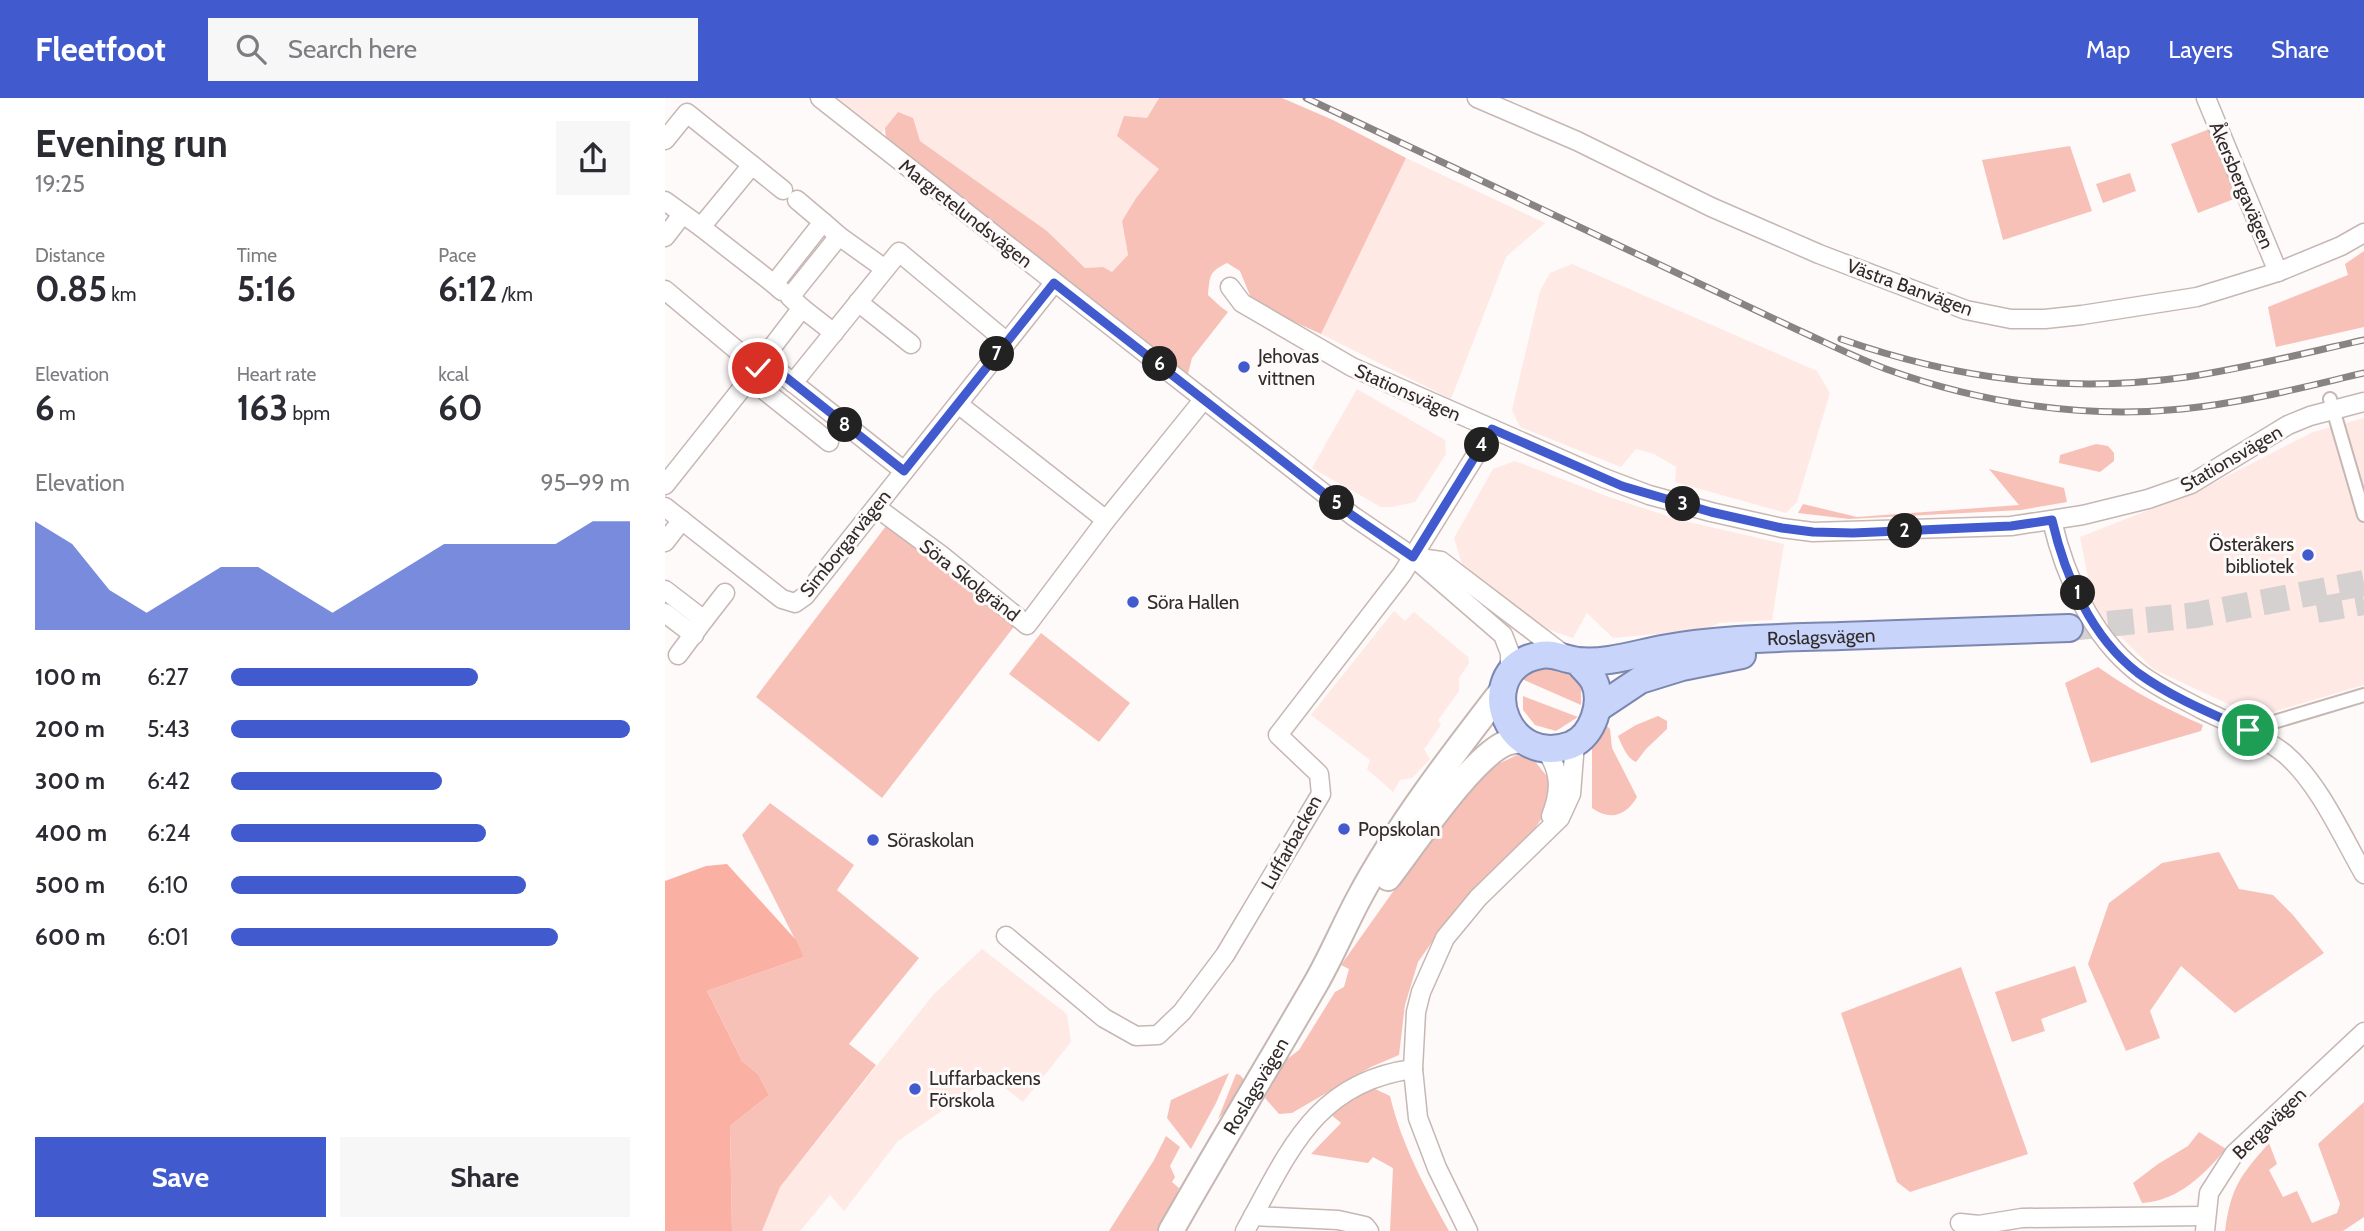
<!DOCTYPE html>
<html lang="en">
<head>
<meta charset="utf-8">
<style>
  :root { --surface:#fff; --page:#f7f7f7; --text:#2b2b33; --muted:#7c7c81; --accent:#415bce }
  body { margin:0; font-family:Cabin,sans-serif; background:var(--page); color:var(--text); height:100vh; display:flex; flex-direction:column; font-size:26px; white-space:nowrap }
  * { box-sizing:border-box; margin:0 }
  p { font-size:23px; color:var(--muted) }
  .icon { flex:none; width:38px; height:38px; fill:none; stroke:currentColor; stroke-width:2; stroke-linecap:round; stroke-linejoin:round }
  .map { position:relative; flex:1; overflow:hidden }
  .drawer { display:flex; flex-direction:column; background:var(--surface); width:665px }
  .drawer>* { flex:none }
  .pin { position:absolute; display:grid; place-items:center; width:60px; height:60px; color:#fff; margin:-30px; border:4px solid #fff; border-radius:50%; box-shadow:0 2px 7px #0007 }
  .km { position:absolute; width:35px; height:35px; margin:-18px; border-radius:50%; background:#222; color:#fff; font-size:19px; line-height:35px; text-align:center }
  .round { display:grid; place-items:center; flex:none; width:74px; height:74px; border-radius:0px; background:var(--page) }
  .head { display:flex; align-items:center; justify-content:space-between; height:119px; padding:0 35px }
  h1 { font-size:38px; font-weight:700; line-height:52px }
  .stats { display:grid; grid-template-columns:repeat(3,1fr); gap:10px; height:119px; padding:7px 35px }
  .stats div { display:grid; align-content:center }
  .stats b { font-size:35px; font-weight:700 }
  .stats small { font-size:19px; font-weight:400 }
  .stats p { font-size:19px }
  .chart { height:196px; padding:14px 35px }
  .chart p { display:flex; justify-content:space-between }
  .chart svg { width:100%; height:126px; margin-top:7px; fill:var(--accent); opacity:.7 }
  .action { display:flex; gap:14px; margin-top:auto; padding:14px 35px }
  .action a { flex:1; height:80px; border-radius:0px; background:var(--accent); color:#fff; font-size:28px; font-weight:700; line-height:80px; text-align:center }
  .action a+a { background:var(--page); color:var(--text) }
  ul { padding:0 35px; list-style:none; font-size:23px }
  li { display:grid; grid-template-columns:112px 84px 1fr; align-items:center; height:52px }
  li i { height:18px; border-radius:9px; background:var(--accent) }
  header { display:flex; align-items:center; gap:42px; box-sizing:border-box; height:98px; padding:0 35px; background:var(--accent); color:#fff }
  header strong { font-size:33px }
  nav { display:flex; gap:38px; margin-inline-start:auto; font-size:24px }
  .search { width:490px; height:63px; background:var(--page); display:flex; align-items:center; gap:18px; box-sizing:border-box; padding:0 24px; border-radius:0px; color:var(--muted); font-size:26px }
  main { display:flex; flex:1; min-height:0 }
  .map>svg:first-child { display:block }
  .built { fill:#fee9e5 }
  .green { fill:#f7c1b7 }
  .forest { fill:#fab0a3 }
  .lines { fill:none; stroke-linecap:round; stroke-linejoin:round }
  .primary-tunnel { stroke:#d4d1d0; stroke-width:26; stroke-dasharray:26 13; stroke-linecap:butt }
  .pedestrian-casing { stroke:#c6b7b3; stroke-width:16 }
  .minor-casing { stroke:#c6b7b3; stroke-width:21 }
  .secondary-casing { stroke:#c6b7b3; stroke-width:28 }
  .primary-casing { stroke:#7b87af; stroke-width:30 }
  .pedestrian { stroke:#fff; stroke-width:12 }
  .minor { stroke:#fff; stroke-width:18 }
  .secondary { stroke:#fff; stroke-width:24 }
  .primary { stroke:#c8d4fa; stroke-width:26 }
  .rail-casing { stroke:#888483; stroke-width:7 }
  .rail { stroke:#fdfaf9; stroke-width:4.5; stroke-dasharray:13; stroke-linecap:butt }
  .route-casing { stroke:#fff; stroke-width:14 }
  .route { stroke:#415bce; stroke-width:9 }
  .poi-dot { fill:#415bce; stroke:#fdfaf9; stroke-width:2.5 }
  .labels { text-anchor:middle; stroke-width:6; stroke-linejoin:round; paint-order:stroke }
  .street-label { font-size:19px; fill:#312b2a; stroke:#fdfaf9 }
  .poi-label { font-size:19px; fill:#312b2a; stroke:#fdfaf9; text-anchor:start }
</style>
</head>
<body>
<header>
<strong>Fleetfoot</strong>
<div class="search"><svg class="icon" aria-label="search" viewBox="0 0 24 24"><circle cx="10" cy="10" r="6"/><path d="M15 15l6 6"/></svg>Search here</div>
<nav><a>Map</a><a>Layers</a><a>Share</a></nav>
</header>
<main>
<section class="drawer">
<div class="head"><div><h1>Evening run</h1><p>19:25</p></div><a class="round"><svg class="icon" aria-label="share" viewBox="0 0 24 24"><path d="M12 15V3M7 8l5-5 5 5M5 13v7h14v-7"/></svg></a></div>
<div class="stats">
<div><p>Distance</p><b>0.85<small> km</small></b></div>
<div><p>Time</p><b>5:16</b></div>
<div><p>Pace</p><b>6:12<small> /km</small></b></div>
</div>
<div class="stats">
<div><p>Elevation</p><b>6<small> m</small></b></div>
<div><p>Heart rate</p><b>163<small> bpm</small></b></div>
<div><p>kcal</p><b>60</b></div>
</div>
<div class="chart"><p><span>Elevation</span>95–99 m</p>
<svg viewBox="0 0 160 44" preserveAspectRatio="none"><path d="M0 44V6L10 14L20 30L30 38L40 30L50 22L60 22L70 30L80 38L90 30L100 22L110 14L120 14L130 14L140 14L150 6L160 6V44z"/></svg>
</div>
<ul>
<li><b>100 m</b>6:27<i style="width:62%"></i></li>
<li><b>200 m</b>5:43<i style="width:100%"></i></li>
<li><b>300 m</b>6:42<i style="width:53%"></i></li>
<li><b>400 m</b>6:24<i style="width:64%"></i></li>
<li><b>500 m</b>6:10<i style="width:74%"></i></li>
<li><b>600 m</b>6:01<i style="width:82%"></i></li>
</ul>
<div class="action"><a>Save</a><a>Share</a></div>
</section>
<div class="map">
<svg width="1699" height="1133" viewBox="0 0 1699 1133">
  <rect width="100%" height="100%" fill="#fdfaf9"/>
  <g class="built">
    <path d="M170 0H494L482 20 494 71 471 100 457 123 463 158 447 175 438 169 420 170 382 133 255 43 233 14 215 37Z"/>
    <path d="M741 60 880 125 841 159 786 301 656 236Z"/>
    <path d="M907 166 1152 273 1165 295 1132 404 1121 415 1010 384 1011 369 989 356 971 351 956 369 855 329 847 312 875 193 885 175Z"/>
    <path d="M692 291 780 342 781 356 750 404 727 409H716L647 370Z"/>
    <path d="M1699 320V587L1591 619 1488 571 1438 521 1427 500 1415 439 1537 391 1648 334Z"/>
    <path d="M850 363 944 399 1015 422 1119 446 1107 522 1054 525 1042 531 948 540 922 515 908 540 879 530 797 466 789 440 828 371Z"/>
    <path d="M729 513 740 523 749 514 803 559 804 565 794 580V593L773 622 776 627 759 651 765 661 747 680 735 682 728 694 702 671 705 662 646 617Z"/>
    <path d="M317 851 402 916 406 944 358 1004 326 979 233 1043 179 1113 165 1097 135 1133H97L115 1089 269 896Z"/>
  </g>
  <g class="green">
    <path d="M494 0H617L668 22 741 60 656 236 588 205 575 173 562 165C544 174 545 177 543 197L556 209 563 214 527 260 523 276 521 280 221 43 220 30 233 14 248 20 255 43 382 133 420 170 438 169 447 174 463 157 457 123 471 100 494 71 452 38 459 18 482 20Z"/>
    <path d="M1547 30 1574 99 1533 115 1506 46Z"/>
    <path d="M1405 48 1427 113 1338 142 1317 62Z"/>
    <path d="M1465 75 1471 93 1438 105 1431 86Z"/>
    <path d="M1699 153V229L1611 249 1603 209 1683 177 1680 166Z"/>
    <path d="M1431 346 1443 348 1449 355V363L1435 374 1394 365 1395 357Z"/>
    <path d="M1324 371 1399 390 1402 404 1356 412 1184 421 1133 415 1138 406 1192 419 1354 407Z"/>
    <path d="M221 428 351 526 217 700 91 599Z"/>
    <path d="M376 535 465 605 434 644 344 576Z"/>
    <path d="M869 568 903 571 916 587V607L857 581Z"/>
    <path d="M1433 569C1467 593 1501 611 1538 627L1536 633 1426 665 1400 585Z"/>
    <path d="M858 598 913 619 891 633 870 627 858 612Z"/>
    <path d="M993 618 1002 623V631L981 651 971 664C962 660 957 648 953 638L971 627Z"/>
    <path d="M940 626 945 631 947 650 972 699C961 718 945 723 927 710V647Z"/>
    <path d="M852 657 868 661 885 682 884 709 861 744 776 831 753 864 740 907 734 957 706 969 627 1015 614 1016 600 1000 621 962 634 952 670 894 679 889 684 871 676 867 749 764 809 687 833 666Z"/>
    <path d="M105 705 189 767 172 792 254 860 184 946 211 967 115 1089 97 1133H67L65 1028 104 997 93 976 77 963 42 893 139 859 77 737Z"/>
    <path d="M1554 754 1574 791 1608 797 1627 816 1659 855 1570 915 1516 868 1485 913 1495 940 1461 953 1423 866 1444 805 1497 765Z"/>
    <path d="M1410 868 1422 904 1376 921 1380 933 1347 944 1330 894Z"/>
    <path d="M1296 869 1363 1056 1245 1094 1232 1084 1176 915Z"/>
    <path d="M564 975 551 1005 526 1051 502 1020 506 1002Z"/>
    <path d="M571 976 575 977 581 984 569 1005 553 1021Z"/>
    <path d="M706 989 725 998C736 1045 760 1090 784 1133H725L728 1070 708 1059 703 1065 646 1056 676 1025 664 1015 686 995Z"/>
    <path d="M1699 1004V1119L1678 1133H1560C1566 1089 1575 1078 1604 1045L1612 1066 1604 1072 1618 1099 1632 1093 1647 1125 1672 1115 1675 1106 1653 1046Z"/>
    <path d="M1534 1034 1561 1051C1538 1077 1515 1102 1477 1105L1468 1085 1493 1066 1523 1048Z"/>
    <path d="M501 1038 515 1049 505 1068 510 1079 507 1084 514 1090 495 1133H444L489 1062Z"/>
  </g>
  <path class="forest" d="M62 766 131 842 139 859 42 893 77 963 93 976 104 997 65 1028 67 1133H0V783L41 768Z"/>
  <g class="lines">
    <g class="primary-tunnel">
      <path d="M1652 512 1699 504"/>
      <path d="M1404 530 1531 517 1699 485"/>
    </g>
    <g class="pedestrian-casing">
      <g id="pedestrian">
        <path d="M1665 301 1699 417"/>
        <path d="M1582 632 1699 597"/>
      </g>
    </g>
    <g class="minor-casing">
      <g id="minor">
        <path d="M155 0 596 346 688 418 748 459 838 537 845 555V576"/>
        <path d="M812 0 912 43 1046 109 1154 156 1301 212 1346 221H1380L1417 217 1532 199 1613 174 1676 148 1699 135"/>
        <path d="M1541 0 1613 174"/>
        <path d="M0 42 22 15 87 67"/>
        <path d="M132 102 158 124"/>
        <path d="M0 103 36 129"/>
        <path d="M0 139 17 117"/>
        <path d="M109 186 36 129 87 67 118 92"/>
        <path d="M565 189 577 205 687 269 939 380 984 397 1046 414 1117 430 1148 434 1346 428 1418 417 1483 401 1526 386 1623 327 1645 318 1699 304"/>
        <path d="M0 192 93 270 98 261 137 210 169 235"/>
        <path d="M117 193 109 186 158 124 174 138"/>
        <path d="M193 204 246 246"/>
        <path d="M137 210 125 199 174 138 220 171"/>
        <path d="M98 261 239 373"/>
        <path d="M85 281 164 344"/>
        <path d="M128 285 234 154 342 244"/>
        <path d="M293 306 441 422"/>
        <path d="M0 387 93 270"/>
        <path d="M0 409 117 501 130 505 140 498 389 185"/>
        <path d="M211 409 276 457 362 527 441 422 539 301"/>
        <path d="M1387 423C1400 478 1426 537 1471 573 1491 589 1514 599 1536 611 1564 625 1595 636 1620 656 1654 685 1677 738 1699 776"/>
        <path d="M0 444 17 422"/>
        <path d="M748 459 776 463 898 556"/>
        <path d="M0 492 39 522 60 495"/>
        <path d="M0 515 29 537"/>
        <path d="M13 557 39 522"/>
        <path d="M880 651C896 673 896 693 886 718"/>
        <path d="M341 838 439 920 471 938 493 937 517 914 560 857 656 696 654 676 613 637 737 476 827 331"/>
        <path d="M588 1118 673 1122 700 1128 704 1133"/>
        <path d="M1295 1125 1314 1127 1357 1120 1540 1118"/>
        <path d="M580 1133C623 1056 649 984 748 971"/>
        <path d="M803 1133 772 1070 753 1020 748 971 751 914 756 894 780 840 813 800 895 720 906 696 910 645"/>
        <path d="M1540 1133 1544 1095 1569 1056 1699 934"/>
      </g>
    </g>
    <g class="secondary-casing">
      <g id="secondary">
        <path d="M723 780C748 748 806 660 841 645 846 643 852 643 857 642"/>
        <path id="s1" d="M506 1133C553 1050 603 968 651 885 667 857 679 828 694 800 733 727 788 656 839 590"/>
      </g>
    </g>
    <g class="primary-casing">
      <g id="primary">
        <path id="s2" d="M912 563C917 569 925 576 929 583 939 604 928 638 906 647 843 670 812 584 862 561 887 551 891 560 913 563 940 566 971 556 997 551 1056 540 1116 540 1176 538 1252 535 1328 533 1404 530"/>
        <path d="M933 610 975 582 1017 569 1077 557"/>
      </g>
    </g>
    <use href="#pedestrian" class="pedestrian"/>
    <use href="#minor" class="minor"/>
    <use href="#secondary" class="secondary"/>
    <use href="#primary" class="primary"/>
    <g class="rail-casing">
      <g id="rail">
        <path d="M641 0 1133 232C1162 245 1191 260 1221 271 1315 305 1417 321 1517 311 1579 305 1639 289 1699 275"/>
        <path d="M1176 241C1290 281 1401 296 1522 279 1581 270 1640 255 1699 242"/>
      </g>
    </g>
    <use href="#rail" class="rail"/>
  </g>
  <g class="lines">
    <g class="route-casing">
      <path id="route" d="M93 270 98 261 239 373 389 185 688 418 748 459 827 331 957 388 1046 414 1117 430 1148 434 1188 435 1346 428 1387 422C1400 478 1426 539 1473 575 1506 599 1545 615 1583 632"/>
    </g>
    <use href="#route" class="route"/>
  </g>
  <g class="poi-dot">
    <circle cx="579" cy="269" r="7"/>
    <circle cx="1643" cy="457" r="7"/>
    <circle cx="468" cy="504" r="7"/>
    <circle cx="679" cy="731" r="7"/>
    <circle cx="208" cy="742" r="7"/>
    <circle cx="250" cy="991" r="7"/>
  </g>
  <g class="labels">
    <g class="street-label">
      <text transform="translate(1577 87) rotate(67)" y="7">Åkersbergavägen</text>
      <text transform="translate(301 115) rotate(38)" y="7">Margretelundsvägen</text>
      <text transform="translate(1245 189) rotate(20)" y="7">Västra Banvägen</text>
      <text transform="translate(743 294) rotate(24)" y="7">Stationsvägen</text>
      <text transform="translate(1566 360) rotate(-30)" y="7">Stationsvägen</text>
      <text transform="translate(180 445) rotate(-51)" y="7">Simborgarvägen</text>
      <text transform="translate(305 482) rotate(38)" y="7">Söra Skolgränd</text>
      <text dy="7" stroke="none"><textPath href="#s2" startOffset="546">Roslagsvägen</textPath></text>
      <text transform="translate(626 744) rotate(-61)" y="7">Luffarbacken</text>
      <text dy="7" stroke="none"><textPath href="#s1" startOffset="168">Roslagsvägen</textPath></text>
      <text transform="translate(1604 1025) rotate(-44)" y="7">Bergavägen</text>
    </g>
    <g class="poi-label">
      <text x="593" y="265">Jehovas<tspan x="593" dy="22">vittnen</tspan></text>
      <text x="1629" y="453" text-anchor="end">Österåkers<tspan x="1629" dy="22">bibliotek</tspan></text>
      <text x="482" y="511">Söra Hallen</text>
      <text x="693" y="738">Popskolan</text>
      <text x="222" y="749">Söraskolan</text>
      <text x="264" y="987">Luffarbackens<tspan x="264" dy="22">Förskola</tspan></text>
    </g>
  </g>
</svg>
<div class="pin" style="left:1583px;top:632px;background:#1e9e55"><svg class="icon" aria-label="arrive" viewBox="0 0 24 24"><path d="M6 21V4h12l-3 4 3 4H6"/></svg></div>
<div class="pin" style="left:93px;top:270px;background:#d93025"><svg class="icon" aria-label="check" viewBox="0 0 24 24"><path d="M5 12l5 5 9-10"/></svg></div>
<b class="km" style="left:1413px;top:495px">1</b>
<b class="km" style="left:1240px;top:433px">2</b>
<b class="km" style="left:1018px;top:406px">3</b>
<b class="km" style="left:817px;top:347px">4</b>
<b class="km" style="left:672px;top:405px">5</b>
<b class="km" style="left:495px;top:266px">6</b>
<b class="km" style="left:332px;top:256px">7</b>
<b class="km" style="left:180px;top:327px">8</b>
</div>
</main>
</body>
</html>
